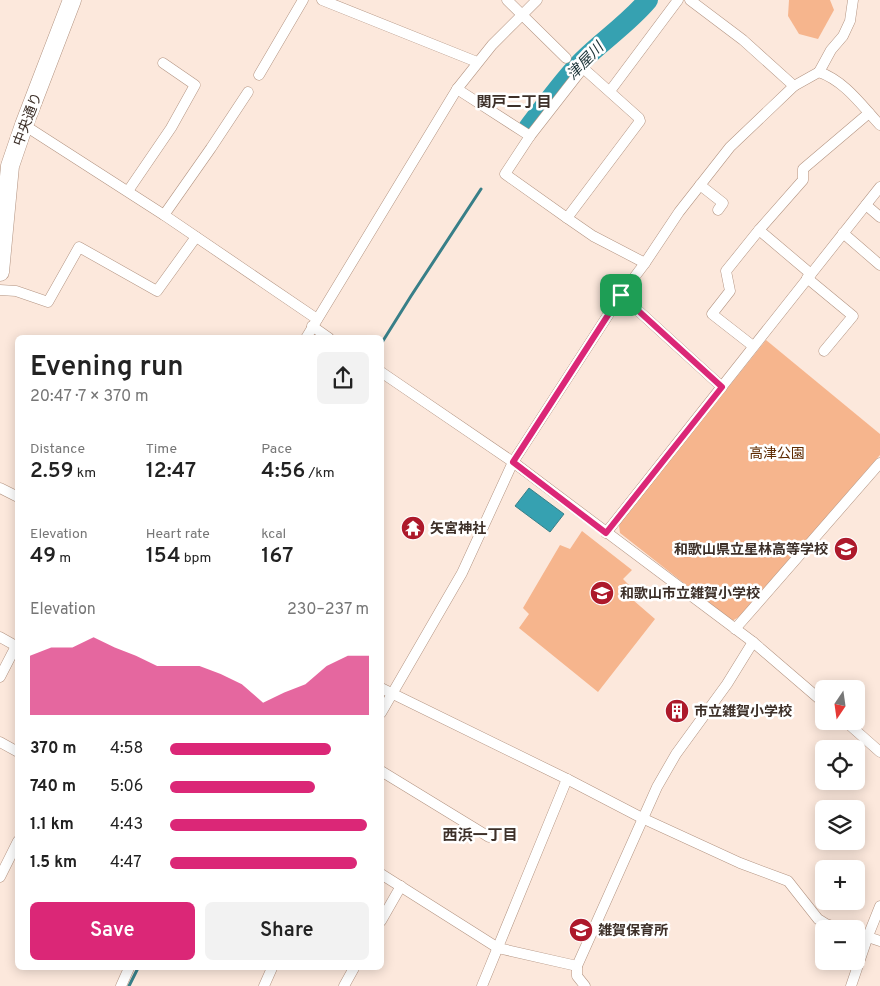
<!DOCTYPE html>
<html lang="en">
<head>
<meta charset="utf-8">
<style>
  :root { --surface:#fff; --page:#f2f2f2; --text:#222; --muted:#767676; --accent:#db2777 }
  body { margin:0; font-family:Overpass,"Noto Sans JP",sans-serif; background:var(--page); color:var(--text); height:100vh; display:flex; flex-direction:column; font-size:19px; white-space:nowrap }
  * { box-sizing:border-box; margin:0 }
  p { font-size:16px; color:var(--muted) }
  .icon { flex:none; width:28px; height:28px; fill:none; stroke:currentColor; stroke-width:2; stroke-linecap:round; stroke-linejoin:round }
  .map { position:relative; flex:1; overflow:hidden }
  .drawer { position:absolute; left:15px; top:335px; width:369px; height:635px; display:flex; flex-direction:column; background:var(--surface); border-radius:8px; box-shadow:0 2px 12px #0003 }
  .drawer>* { flex:none }
  .needle { width:32px; rotate:193deg }
  .controls { position:absolute; left:815px; top:680px; display:grid; gap:10px }
  .controls a { display:grid; place-items:center; width:50px; height:50px; border-radius:8px; background:var(--surface); box-shadow:0 2px 12px #0003; font-size:25px }
  .pin { position:absolute; display:grid; place-items:center; width:42px; height:42px; color:#fff; margin:-21px; border-radius:10px; box-shadow:0 2px 8px #0006 }
  .round { display:grid; place-items:center; flex:none; width:52px; height:52px; border-radius:8px; background:var(--page) }
  .summary { display:flex; align-items:center; justify-content:space-between; height:85px; padding:0 15px }
  h1 { font-size:28px; font-weight:600; line-height:38px }
  .stats { display:grid; grid-template-columns:repeat(3,1fr); gap:8px; height:85px; padding:5px 15px }
  .stats div { display:grid; align-content:center }
  .stats b { font-size:21px; font-weight:600 }
  .stats small { font-size:14px; font-weight:400 }
  .stats p { font-size:14px }
  .chart { height:140px; padding:10px 15px }
  .chart p { display:flex; justify-content:space-between }
  .chart svg { width:100%; height:90px; margin-top:5px; fill:var(--accent); opacity:.7 }
  .cta { display:flex; gap:10px; margin-top:auto; padding:10px 15px }
  .cta a { flex:1; height:58px; border-radius:8px; background:var(--accent); color:#fff; font-size:20px; font-weight:600; line-height:58px; text-align:center }
  .cta a+a { background:var(--page); color:var(--text) }
  ul { padding:0 15px; list-style:none; font-size:16px }
  li { display:grid; grid-template-columns:80px 60px 1fr; align-items:center; height:38px }
  li i { height:12px; border-radius:6px; background:var(--accent) }
  .map>svg:first-child { display:block }
  .green { fill:#f6b58d }
  .water { fill:#36a1b1; stroke:#387f88 }
  .lines { fill:none; stroke-linecap:round; stroke-linejoin:round }
  .stream { stroke:#387f88; stroke-width:3 }
  .river { stroke:#36a1b1; stroke-width:20 }
  .street-casing { stroke:#b39482; stroke-width:11 }
  .highway-casing { stroke:#b39482; stroke-width:19 }
  .street { stroke:#fff; stroke-width:10 }
  .highway { stroke:#fff; stroke-width:18 }
  .route-casing { stroke:#fff; stroke-width:10 }
  .route { stroke:#db2777; stroke-width:6 }
  .labels { text-anchor:middle; stroke-width:5; stroke-linejoin:round; paint-order:stroke }
  .street-label { font-size:14px; fill:#3d3029; stroke:#fff }
  .park-label { font-size:14px; fill:#5e2a00; stroke:#fff }
  .poi-label { font-size:14px; font-weight:bold; fill:#3d3029; stroke:#fff; text-anchor:start }
  .water-label { font-size:15px; font-style:italic; fill:#183034; stroke:#fff }
  .neighbourhood-label { font-size:15px; font-weight:bold; fill:#3d3029; stroke:#fff }
</style>
</head>
<body>
<div class="map">
<svg width="880" height="986" viewBox="0 0 880 986">
  <rect width="100%" height="100%" fill="#fce8dc"/>
  <g class="green">
    <path d="M789 0H830L834 10 818 39 799 34 788 16Z"/>
    <path d="M766 340 880 434V455L739 617 732 621 620 533 619 526 622 520Z"/>
    <path d="M582 531 632 570 623 579 638 594 633 600 655 619 598 692 519 628 529 614 523 608 560 545 570 549Z"/>
  </g>
  <path class="water" d="M529 488 564 514 550 532 515 506Z"/>
  <g class="lines">
    <g class="stream">
      <path d="M381 344 411 296 481 189"/>
      <path d="M129 986 138 968"/>
    </g>
    <path class="river" d="M528 128C545 106 562 81 582 61 603 40 629 23 648 0"/>
    <g class="street-casing">
      <g id="street">
        <path d="M322 0 477 62"/>
        <path d="M507 0 566 58"/>
        <path d="M690 0 743 40 794 86"/>
        <path d="M583 68 639 118 640 121 567 218 505 174 530 136Z"/>
        <path d="M819 72 831 50 843 36 850 21 853 0"/>
        <path d="M259 75 303 0"/>
        <path d="M457 89 530 136"/>
        <path d="M610 91 678 0"/>
        <path d="M24 125 164 215 317 319"/>
        <path d="M700 185 723 203 718 210"/>
        <path d="M128 191 171 128 195 85 163 63"/>
        <path d="M866 205 880 217"/>
        <path d="M164 215 211 148 248 92"/>
        <path d="M567 218 593 236 645 263"/>
        <path d="M759 230 811 274"/>
        <path d="M843 233 880 265"/>
        <path d="M807 278 853 316 824 351"/>
        <path d="M0 290 16 291 48 302 79 247 157 291 196 237"/>
        <path d="M621 295 722 387"/>
        <path d="M312 326 329 338"/>
        <path d="M306 338 457 89 492 45 537 0"/>
        <path d="M753 346 712 314 730 291 726 271 759 230 803 180V169L869 113"/>
        <path d="M381 372 513 462 753 642 824 703"/>
        <path d="M0 488 18 497"/>
        <path d="M606 533 880 187"/>
        <path d="M735 629 880 463"/>
        <path d="M0 637 16 646 0 677"/>
        <path d="M381 688 567 779 642 818 740 863 788 881 818 919 826 924 842 929"/>
        <path d="M381 713 462 573 513 462 621 295 645 263 679 212 730 147 794 86 819 72C845 81 862 106 880 125"/>
        <path d="M845 721 880 752"/>
        <path d="M0 742 18 752"/>
        <path d="M381 771 489 837"/>
        <path d="M381 874 498 948 577 966"/>
        <path d="M0 877 18 841"/>
        <path d="M381 921 401 886"/>
        <path d="M856 933 880 941"/>
        <path d="M121 986 129 968"/>
        <path d="M264 986 272 968"/>
        <path d="M344 986 354 968"/>
        <path d="M482 986 567 779"/>
        <path d="M585 986 577 976V966L657 787 676 754 727 684 753 642"/>
        <path d="M851 986 868 936 880 906"/>
      </g>
    </g>
    <g class="highway-casing">
      <path id="highway" d="M0 272 10 166 24 125 72 0"/>
    </g>
    <use href="#street" class="street"/>
    <use href="#highway" class="highway"/>
  </g>
  <g class="lines">
    <g class="route-casing">
      <path id="route" d="M621 295 722 387 606 533 513 462Z"/>
    </g>
    <use href="#route" class="route"/>
  </g>
  <defs>
    <g id="temple-disc" transform="scale(1.25)"><circle r="9.5" fill="#ad192b" stroke="#fff"/><path d="M0-6L5-2H3V0L6.5 2.5H4V6H1.5V3h-3V6H-4V2.5H-6.5L-3 0V-2H-5Z" fill="#fff"/></g>
    <g id="school-disc" transform="scale(1.25)"><circle r="9.5" fill="#ad192b" stroke="#fff"/><path d="M0-5L7-2L0 1L-7-2ZM-4 1L0 2.5L4 1V4Q0 6-4 4Z" fill="#fff"/></g>
    <g id="building-disc" transform="scale(1.25)"><circle r="9.5" fill="#ad192b" stroke="#fff"/><path d="M-4-6H4V6H1V3H-1V6H-4ZM-2.5-4.3h1.7v1.8h-1.7ZM.8-4.3h1.7v1.8H.8ZM-2.5-1h1.7V.8h-1.7ZM.8-1h1.7V.8H.8Z" fill="#fff"/></g>
  </defs>
  <g fill-rule="evenodd">
    <use href="#temple-disc" x="413" y="528"/>
    <use href="#school-disc" x="846" y="549"/>
    <use href="#school-disc" x="602" y="593"/>
    <use href="#building-disc" x="677" y="711"/>
    <use href="#school-disc" x="581" y="930"/>
  </g>
  <g class="labels">
    <g class="street-label">
      <text transform="translate(27 119) rotate(-69)" y="5">中央通り</text>
    </g>
    <g class="park-label">
      <text x="777" y="458">高津公園</text>
    </g>
    <g class="poi-label">
      <text x="430" y="533">矢宮神社</text>
      <text x="828" y="554" text-anchor="end">和歌山県立星林高等学校</text>
      <text x="620" y="598">和歌山市立雑賀小学校</text>
      <text x="694" y="716">市立雑賀小学校</text>
      <text x="598" y="935">雑賀保育所</text>
    </g>
    <g class="water-label">
      <text transform="translate(585 61) rotate(-46)" y="5">津屋川</text>
    </g>
    <g class="neighbourhood-label">
      <text x="514" y="107">関戸二丁目</text>
      <text x="480" y="840">西浜一丁目</text>
    </g>
  </g>
</svg>
<div class="controls">
<a><svg class="needle" viewBox="-14 -14 28 28"><path d="M0-13l5 13h-10z" fill="#e53935"/><path d="M0 13l5-13h-10z" fill="#767676"/></svg></a>
<a><svg class="icon" aria-label="locate" viewBox="0 0 24 24"><circle cx="12" cy="12" r="6"/><path d="M12 2v4M12 18v4M2 12h4M18 12h4"/></svg></a>
<a><svg class="icon" aria-label="layers" viewBox="0 0 24 24"><path d="M12 4l9 5-9 5-9-5zM3 14l9 5 9-5"/></svg></a>
<a>+</a>
<a>−</a>
</div>
<div class="pin" style="left:621px;top:295px;background:#1e9e55"><svg class="icon" aria-label="arrive" viewBox="0 0 24 24"><path d="M6 21V4h12l-3 4 3 4H6"/></svg></div>
<section class="drawer">
<div class="summary"><div><h1>Evening run</h1><p>20:47 · 7 × 370 m</p></div><a class="round"><svg class="icon" aria-label="share" viewBox="0 0 24 24"><path d="M12 15V3M7 8l5-5 5 5M5 13v7h14v-7"/></svg></a></div>
<div class="stats">
<div><p>Distance</p><b>2.59<small> km</small></b></div>
<div><p>Time</p><b>12:47</b></div>
<div><p>Pace</p><b>4:56<small> /km</small></b></div>
</div>
<div class="stats">
<div><p>Elevation</p><b>49<small> m</small></b></div>
<div><p>Heart rate</p><b>154<small> bpm</small></b></div>
<div><p>kcal</p><b>167</b></div>
</div>
<div class="chart"><p><span>Elevation</span>230–237 m</p>
<svg viewBox="0 0 160 44" preserveAspectRatio="none"><path d="M0 44V15L10 11L20 11L30 6L40 11L50 15L60 20L70 20L80 20L90 24L100 29L110 38L120 33L130 29L140 20L150 15L160 15V44z"/></svg>
</div>
<ul>
<li><b>370 m</b>4:58<i style="width:81%"></i></li>
<li><b>740 m</b>5:06<i style="width:73%"></i></li>
<li><b>1.1 km</b>4:43<i style="width:99%"></i></li>
<li><b>1.5 km</b>4:47<i style="width:94%"></i></li>
</ul>
<div class="cta"><a>Save</a><a>Share</a></div>
</section>
</div>
</body>
</html>
